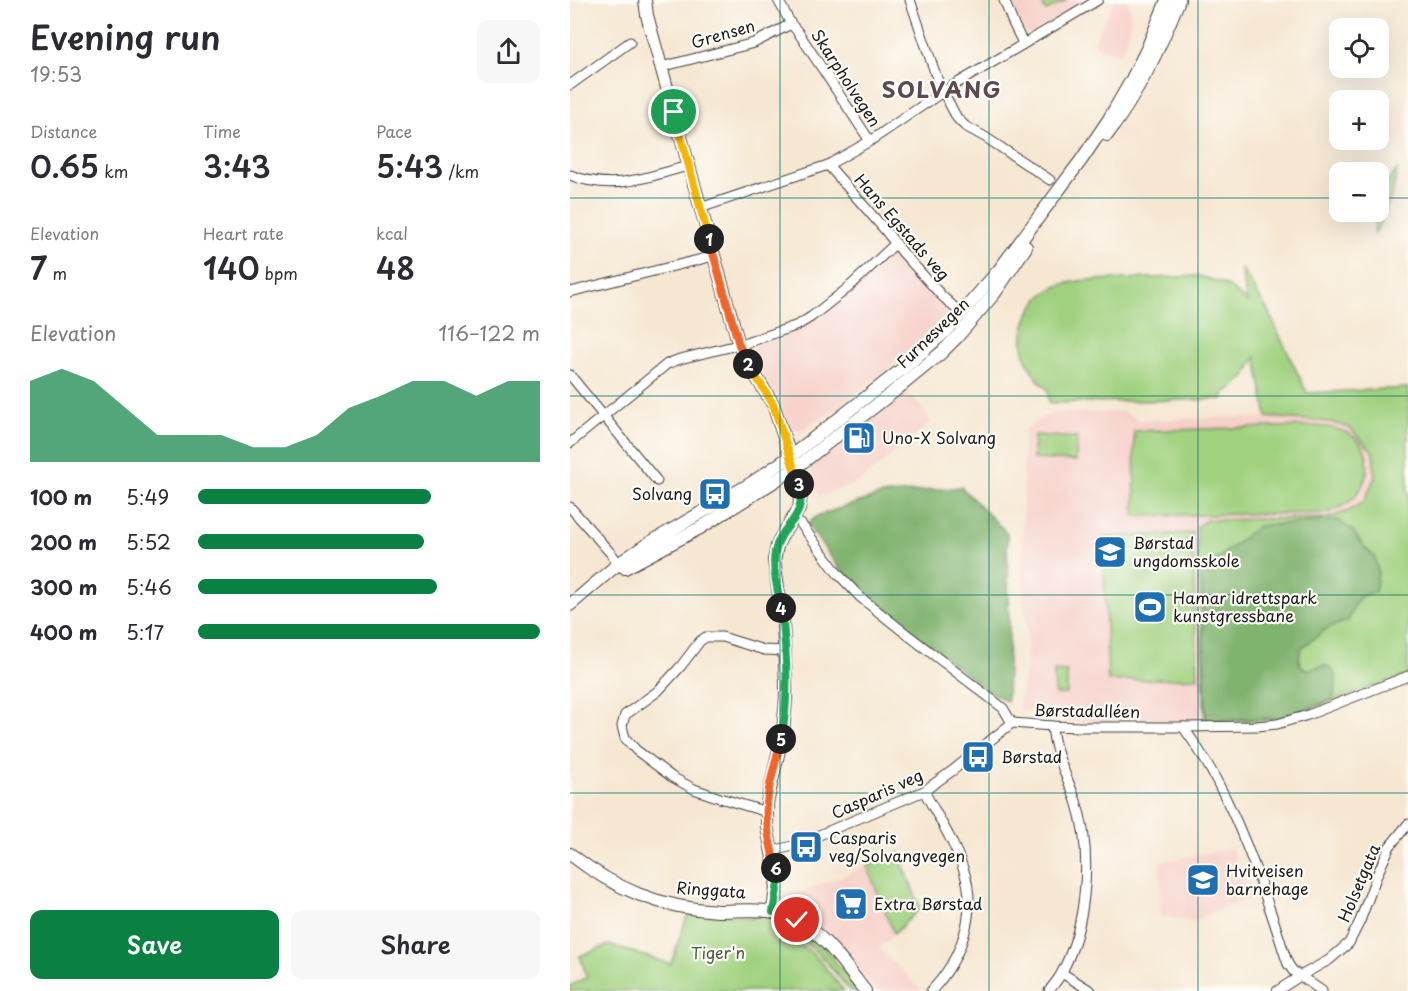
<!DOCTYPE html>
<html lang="en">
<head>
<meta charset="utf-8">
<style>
  :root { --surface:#fff; --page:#f7f7f7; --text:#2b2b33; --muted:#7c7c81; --accent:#0b8043 }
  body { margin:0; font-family:"Playpen Sans",sans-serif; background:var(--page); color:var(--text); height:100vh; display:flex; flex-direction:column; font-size:22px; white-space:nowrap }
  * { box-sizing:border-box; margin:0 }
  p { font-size:20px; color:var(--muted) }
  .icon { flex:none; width:33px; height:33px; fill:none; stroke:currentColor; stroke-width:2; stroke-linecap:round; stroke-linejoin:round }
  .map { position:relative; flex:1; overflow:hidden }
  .panel { display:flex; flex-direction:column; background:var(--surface); width:570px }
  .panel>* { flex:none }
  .tools { position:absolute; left:759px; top:18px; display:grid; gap:12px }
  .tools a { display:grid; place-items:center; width:60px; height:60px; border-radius:12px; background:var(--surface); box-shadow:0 6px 24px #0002; font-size:30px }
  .pin { position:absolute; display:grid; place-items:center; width:51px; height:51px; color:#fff; margin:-26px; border:3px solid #fff; border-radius:50%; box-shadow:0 2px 6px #0007 }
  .km { position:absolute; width:30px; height:30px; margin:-15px; border-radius:50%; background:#222; color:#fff; font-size:16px; line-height:30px; text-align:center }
  .round { display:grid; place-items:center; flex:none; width:63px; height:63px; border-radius:12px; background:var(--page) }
  .headline { display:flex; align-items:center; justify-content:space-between; height:102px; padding:0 30px }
  h1 { font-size:33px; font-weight:600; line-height:45px }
  .stats { display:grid; grid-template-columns:repeat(3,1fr); gap:9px; height:102px; padding:6px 30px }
  .stats div { display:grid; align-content:center }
  .stats b { font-size:30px; font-weight:600 }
  .stats small { font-size:16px; font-weight:400 }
  .stats p { font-size:16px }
  .chart { height:168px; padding:12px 30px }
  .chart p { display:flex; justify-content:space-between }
  .chart svg { width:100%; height:108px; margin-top:6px; fill:var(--accent); opacity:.7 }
  .primary-button { display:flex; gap:12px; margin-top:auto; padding:12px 30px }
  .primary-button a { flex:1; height:69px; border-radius:12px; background:var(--accent); color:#fff; font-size:24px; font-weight:600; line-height:69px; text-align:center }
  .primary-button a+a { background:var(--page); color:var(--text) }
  ul { padding:0 30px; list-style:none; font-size:20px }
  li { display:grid; grid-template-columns:96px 72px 1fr; align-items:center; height:45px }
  li i { height:15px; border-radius:8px; background:var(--accent) }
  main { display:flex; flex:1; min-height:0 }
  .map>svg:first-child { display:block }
  .built { fill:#f7d0c9 }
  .green { fill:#a0d17f; stroke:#5e764e; stroke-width:1.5; fill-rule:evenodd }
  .forest { fill:#80b36e; stroke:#4e6845; stroke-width:1.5 }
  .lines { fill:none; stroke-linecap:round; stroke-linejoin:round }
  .minor-casing { stroke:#3d3a37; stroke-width:11 }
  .major-casing { stroke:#3d3a37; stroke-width:14 }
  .minor { stroke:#fff; stroke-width:9 }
  .major { stroke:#fff; stroke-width:12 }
  .split-1-casing { stroke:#fff; stroke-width:12 }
  .split-2-casing { stroke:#fff; stroke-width:12 }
  .split-3-casing { stroke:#fff; stroke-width:12 }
  .split-4-casing { stroke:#fff; stroke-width:12 }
  .split-5-casing { stroke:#fff; stroke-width:12 }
  .split-6-casing { stroke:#fff; stroke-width:12 }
  .split-7-casing { stroke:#fff; stroke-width:12 }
  .split-1 { stroke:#f5b400; stroke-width:8 }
  .split-2 { stroke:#f0652b; stroke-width:8 }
  .split-3 { stroke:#f5b400; stroke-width:8 }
  .split-4 { stroke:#22a559; stroke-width:8 }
  .split-5 { stroke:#22a559; stroke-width:8 }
  .split-6 { stroke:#f0652b; stroke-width:8 }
  .split-7 { stroke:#22a559; stroke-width:8 }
  .grid { fill:none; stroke:#0f766e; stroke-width:1.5; stroke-opacity:0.55 }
  .labels { text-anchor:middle; stroke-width:4.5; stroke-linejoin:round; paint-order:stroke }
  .street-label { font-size:16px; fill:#1c1c1c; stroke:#fdfcf7 }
  .poi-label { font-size:16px; fill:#1c1c1c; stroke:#fdfcf7; text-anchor:start }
  .park-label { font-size:16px; fill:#4a5b3f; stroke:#fdfcf7 }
  .district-label { font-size:22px; font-weight:bold; letter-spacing:1.5px; fill:#5d4951; stroke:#fdfcf7 }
</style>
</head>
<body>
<main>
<section class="panel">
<div class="headline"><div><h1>Evening run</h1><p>19:53</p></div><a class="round"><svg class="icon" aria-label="share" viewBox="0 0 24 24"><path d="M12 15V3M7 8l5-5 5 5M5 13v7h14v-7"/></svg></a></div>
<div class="stats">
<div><p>Distance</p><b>0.65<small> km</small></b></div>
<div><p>Time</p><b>3:43</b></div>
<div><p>Pace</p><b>5:43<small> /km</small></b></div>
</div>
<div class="stats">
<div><p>Elevation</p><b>7<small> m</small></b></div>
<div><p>Heart rate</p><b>140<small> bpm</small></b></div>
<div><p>kcal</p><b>48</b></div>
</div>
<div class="chart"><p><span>Elevation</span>116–122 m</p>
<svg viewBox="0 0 160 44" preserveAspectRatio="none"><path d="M0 44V11L10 6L20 11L30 22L40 33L50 33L60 33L70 38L80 38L90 33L100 22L110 17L120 11L130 11L140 17L150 11L160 11V44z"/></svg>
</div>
<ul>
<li><b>100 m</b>5:49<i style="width:68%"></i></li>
<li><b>200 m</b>5:52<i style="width:66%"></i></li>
<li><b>300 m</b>5:46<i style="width:70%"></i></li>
<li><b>400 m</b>5:17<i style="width:100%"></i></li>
</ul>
<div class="primary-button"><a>Save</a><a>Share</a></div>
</section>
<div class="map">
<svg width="838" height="991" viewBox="0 0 838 991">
  <rect width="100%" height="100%" fill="#fdfcf7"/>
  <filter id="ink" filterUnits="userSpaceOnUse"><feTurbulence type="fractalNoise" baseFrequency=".0167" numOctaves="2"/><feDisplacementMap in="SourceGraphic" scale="12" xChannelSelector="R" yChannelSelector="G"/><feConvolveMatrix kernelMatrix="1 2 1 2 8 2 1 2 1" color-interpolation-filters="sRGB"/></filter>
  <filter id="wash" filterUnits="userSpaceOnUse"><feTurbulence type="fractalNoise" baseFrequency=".008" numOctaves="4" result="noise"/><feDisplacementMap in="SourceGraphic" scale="24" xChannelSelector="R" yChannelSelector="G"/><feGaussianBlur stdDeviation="1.35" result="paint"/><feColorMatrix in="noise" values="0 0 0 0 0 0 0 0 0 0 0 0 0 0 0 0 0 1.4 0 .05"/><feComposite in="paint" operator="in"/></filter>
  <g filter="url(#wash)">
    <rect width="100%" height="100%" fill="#f6e7d2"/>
    <g class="built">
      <path d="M439 0H522L460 35 452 31Z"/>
      <path d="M544 0H558L560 8 561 23 558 37 550 55 523 44Z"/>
      <path d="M326 248 381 309 353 338 321 367 264 411 232 430 222 431 216 421 208 399 179 353 184 346 219 332Z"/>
      <path d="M334 394 340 395 349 404 360 419 361 422 358 425 289 482 249 497 239 477 243 465 247 460 260 447 325 398Z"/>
      <path d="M554 412 571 420 697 417 760 422 780 428 803 452 805 477 794 501 779 511 758 518 636 520 627 528 634 721H503L448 710 456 667 457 625 452 576 454 430 468 420 482 413Z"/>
      <path d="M662 848 681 899 663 904 623 921 591 916 590 862Z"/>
      <path d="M296 866 323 935 309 948 351 990 349 991H308L252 928 224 905 221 897Z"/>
    </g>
    <g class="green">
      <path d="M470 0H497L476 11Z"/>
      <path d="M827 170C824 193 816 214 804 235L806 212H808C808 196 817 181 827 170Z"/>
      <path d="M671 268 697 309 737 393 838 388V675L709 720 690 721 635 722 627 527 636 520 758 518 779 511 794 501 805 477 803 452 780 428 760 422 697 417 686 357 676 375 665 386 653 394V399L479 403 478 390C461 374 449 353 454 329 466 276 512 280 555 279 579 278 604 277 628 276 651 281 661 286 677 302ZM767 520 783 531 791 543 805 558V593C785 593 785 605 778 621L759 627 730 649 729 662 732 667 738 670 755 665 763 699C740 708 719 717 694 719L688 526Z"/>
      <path d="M741 426C754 427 766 427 778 433 805 447 802 481 781 500 774 507 765 510 757 513L565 516 564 431Z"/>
      <path d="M464 435 507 438 506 461 463 459Z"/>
      <path d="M622 533 628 678 538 681 533 537Z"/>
      <path d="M484 671 497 672V694H485Z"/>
      <path d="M329 853 350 908 324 934 297 866Z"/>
      <path d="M121 914 176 916 183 919V914C190 915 198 915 206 917 244 928 265 961 288 991H280C257 963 242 937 204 930L239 950 249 960 274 991H0V986L17 977 10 956 39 945 101 964 116 919Z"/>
    </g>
    <g class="forest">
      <path d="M391 487 437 533 439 631 437 701 417 690 297 597 269 568 237 524 249 515 311 495Z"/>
      <path d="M767 520 783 531 791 543 805 558 808 572 805 593C785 593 785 605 778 621L759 627 730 649 729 662 732 667 738 670 755 665C770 672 767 686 763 699L724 714 709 718 636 720 632 571 688 526Z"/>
    </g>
  </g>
  <g filter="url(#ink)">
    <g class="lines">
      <g class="minor-casing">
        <g id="minor">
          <path d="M208 0 221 24 228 32 300 141"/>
          <path d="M340 0 369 84 387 118 395 126 415 137 480 180"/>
          <path d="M434 0 443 23 453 43"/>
          <path d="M91 67 184 43 221 24"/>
          <path d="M0 85 60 42"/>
          <path d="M258 165 315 230 333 253 371 295 385 308"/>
          <path d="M0 175C44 192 76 177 118 166"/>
          <path d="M130 208 258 165 300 141 374 91 528 0"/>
          <path d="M0 292 144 256"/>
          <path d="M0 375 87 481"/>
          <path d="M0 443 97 364 110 359 176 343 228 325 241 317 278 288 326 243"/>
          <path d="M0 507 44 557 50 567"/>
          <path d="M231 524 268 574 290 597 330 629 433 708 442 723"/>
          <path d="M442 723 482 726 510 727H613L687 726 707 724 738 715 838 676"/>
          <path d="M613 727C652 779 678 845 699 907 706 926 711 945 718 964L723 971 752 991"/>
          <path d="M354 791C368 817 385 843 394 871 408 913 391 960 361 991"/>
          <path d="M197 812 150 798 124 789 102 777 66 750 55 738 52 726 55 715 88 691 111 666 130 641 136 637H152L194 650 216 651"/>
          <path d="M202 851 223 846 354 791 382 771 442 723"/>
          <path d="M492 973 521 991"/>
          <path d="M479 991C483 985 489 979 492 972 517 925 523 852 506 801 497 776 484 753 482 726"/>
          <path d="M707 991 730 976 759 960 779 943 790 921 807 875 820 846 838 824"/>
        </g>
      </g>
      <g class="major-casing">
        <g id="major">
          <path d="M75 0 77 15 82 34 169 345 177 362 203 404 228 480 231 495 229 509 211 537 207 546 204 560 213 623 216 684V699L213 732 197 803V826L207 879 203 912"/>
          <path d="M537 135C569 92 589 50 609 0"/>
          <path d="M55 568 130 528 224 469 322 393 371 353 387 337 424 294 456 247"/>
          <path d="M0 605 48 564 76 545 180 484 221 456 336 366 376 331 429 270 512 159 539 119 562 79 577 49 597 0"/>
          <path d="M0 854C45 889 90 908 148 911 172 911 197 907 221 917 253 932 274 964 295 991"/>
        </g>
      </g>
      <use href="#minor" class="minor"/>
      <use href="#major" class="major"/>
    </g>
  </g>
  <g class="lines" filter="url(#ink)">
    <g class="split-1-casing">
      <path id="split-1" d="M104 112 139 239"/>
    </g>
    <g class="split-2-casing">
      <path id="split-2" d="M139 239 169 345 178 364"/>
    </g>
    <g class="split-3-casing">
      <path id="split-3" d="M178 364 203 404 229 484"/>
    </g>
    <g class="split-4-casing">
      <path id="split-4" d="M211 608C208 590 202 570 205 552 210 523 238 521 229 484"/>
    </g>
    <g class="split-5-casing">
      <path id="split-5" d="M211 739C220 696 217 651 211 608"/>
    </g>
    <g class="split-6-casing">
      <path id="split-6" d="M206 868C201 847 195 825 197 803 199 781 207 760 211 739"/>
    </g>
    <g class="split-7-casing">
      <path id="split-7" d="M206 868 208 884 203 912 214 915 227 920"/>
    </g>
    <use href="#split-1" class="split-1"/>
    <use href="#split-2" class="split-2"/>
    <use href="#split-3" class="split-3"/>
    <use href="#split-4" class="split-4"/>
    <use href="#split-5" class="split-5"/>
    <use href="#split-6" class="split-6"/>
    <use href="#split-7" class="split-7"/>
  </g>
  <path class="grid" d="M210 0V991M419 0V991M628 0V991M0 198H770M808 198H838M0 396H838M0 595H838M0 793H838"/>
  <defs>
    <g id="fuel-square" transform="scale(1.725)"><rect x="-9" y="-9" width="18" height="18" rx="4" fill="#1f6fb2" stroke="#fdfcf7"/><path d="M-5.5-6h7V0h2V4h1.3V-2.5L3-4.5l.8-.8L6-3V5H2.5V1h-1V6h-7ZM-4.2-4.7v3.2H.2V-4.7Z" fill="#fff"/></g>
    <g id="bus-square" transform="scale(1.725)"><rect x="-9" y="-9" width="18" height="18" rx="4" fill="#1f6fb2" stroke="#fdfcf7"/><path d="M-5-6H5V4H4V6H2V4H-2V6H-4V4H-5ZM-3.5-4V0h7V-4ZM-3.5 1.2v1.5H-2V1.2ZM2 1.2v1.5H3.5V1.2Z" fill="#fff"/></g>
    <g id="school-square" transform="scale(1.725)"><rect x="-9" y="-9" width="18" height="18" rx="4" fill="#1f6fb2" stroke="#fdfcf7"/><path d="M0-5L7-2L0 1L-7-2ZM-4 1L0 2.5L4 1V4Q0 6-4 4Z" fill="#fff"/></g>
    <g id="stadium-square" transform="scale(1.725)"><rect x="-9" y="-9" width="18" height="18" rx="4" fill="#1f6fb2" stroke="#fdfcf7"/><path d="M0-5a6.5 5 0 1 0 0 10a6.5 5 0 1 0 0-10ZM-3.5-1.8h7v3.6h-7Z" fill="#fff"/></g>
    <g id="supermarket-square" transform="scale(1.725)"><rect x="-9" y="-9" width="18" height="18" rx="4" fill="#1f6fb2" stroke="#fdfcf7"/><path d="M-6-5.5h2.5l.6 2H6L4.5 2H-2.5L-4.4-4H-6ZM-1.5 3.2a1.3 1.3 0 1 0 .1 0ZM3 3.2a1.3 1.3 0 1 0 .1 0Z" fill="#fff"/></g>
  </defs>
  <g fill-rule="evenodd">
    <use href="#fuel-square" x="289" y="438"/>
    <use href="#bus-square" x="145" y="494"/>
    <use href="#school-square" x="540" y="552"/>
    <use href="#stadium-square" x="580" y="607"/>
    <use href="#bus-square" x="408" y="757"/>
    <use href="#bus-square" x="236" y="847"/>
    <use href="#school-square" x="633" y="880"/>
    <use href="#supermarket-square" x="281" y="904"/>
  </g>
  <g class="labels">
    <g class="street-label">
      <text transform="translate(153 34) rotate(-16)" y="6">Grensen</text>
      <text transform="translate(276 78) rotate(57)" y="6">Skarpholvegen</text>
      <text transform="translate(332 227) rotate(49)" y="6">Hans Egstads veg</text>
      <text transform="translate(363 333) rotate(-44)" y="6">Furnesvegen</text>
      <text transform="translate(517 711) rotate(1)" y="6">Børstadalléen</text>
      <text transform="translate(307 794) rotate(-24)" y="6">Casparis veg</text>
      <text transform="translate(789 883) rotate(-67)" y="6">Holsetgata</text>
      <text transform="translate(141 890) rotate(4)" y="6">Ringgata</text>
    </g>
    <g class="poi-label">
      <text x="312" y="444">Uno-X Solvang</text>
      <text x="122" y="500" text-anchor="end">Solvang</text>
      <text x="563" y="549">Børstad<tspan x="563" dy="18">ungdomsskole</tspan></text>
      <text x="603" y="604">Hamar idrettspark<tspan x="603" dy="18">kunstgressbane</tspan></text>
      <text x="431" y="763">Børstad</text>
      <text x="259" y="844">Casparis<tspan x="259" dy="18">veg/Solvangvegen</tspan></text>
      <text x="656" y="877">Hvitveisen<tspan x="656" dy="18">barnehage</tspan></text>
      <text x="304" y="910">Extra Børstad</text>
    </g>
    <g class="park-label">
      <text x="148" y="959">Tiger'n</text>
    </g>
    <g class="district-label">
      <text x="372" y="98">SOLVANG</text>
    </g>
  </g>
</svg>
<div class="tools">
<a><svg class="icon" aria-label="locate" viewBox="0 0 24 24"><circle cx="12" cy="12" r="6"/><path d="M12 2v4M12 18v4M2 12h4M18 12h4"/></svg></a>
<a>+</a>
<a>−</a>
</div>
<div class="pin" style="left:104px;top:112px;background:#1e9e55"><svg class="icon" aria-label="arrive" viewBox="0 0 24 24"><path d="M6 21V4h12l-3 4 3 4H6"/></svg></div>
<div class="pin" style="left:227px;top:920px;background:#d93025"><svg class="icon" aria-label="check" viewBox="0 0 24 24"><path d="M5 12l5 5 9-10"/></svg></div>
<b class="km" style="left:139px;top:239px">1</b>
<b class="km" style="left:178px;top:364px">2</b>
<b class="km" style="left:229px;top:484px">3</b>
<b class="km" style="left:211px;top:608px">4</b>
<b class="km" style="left:211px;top:739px">5</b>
<b class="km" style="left:206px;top:868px">6</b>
</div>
</main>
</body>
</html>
